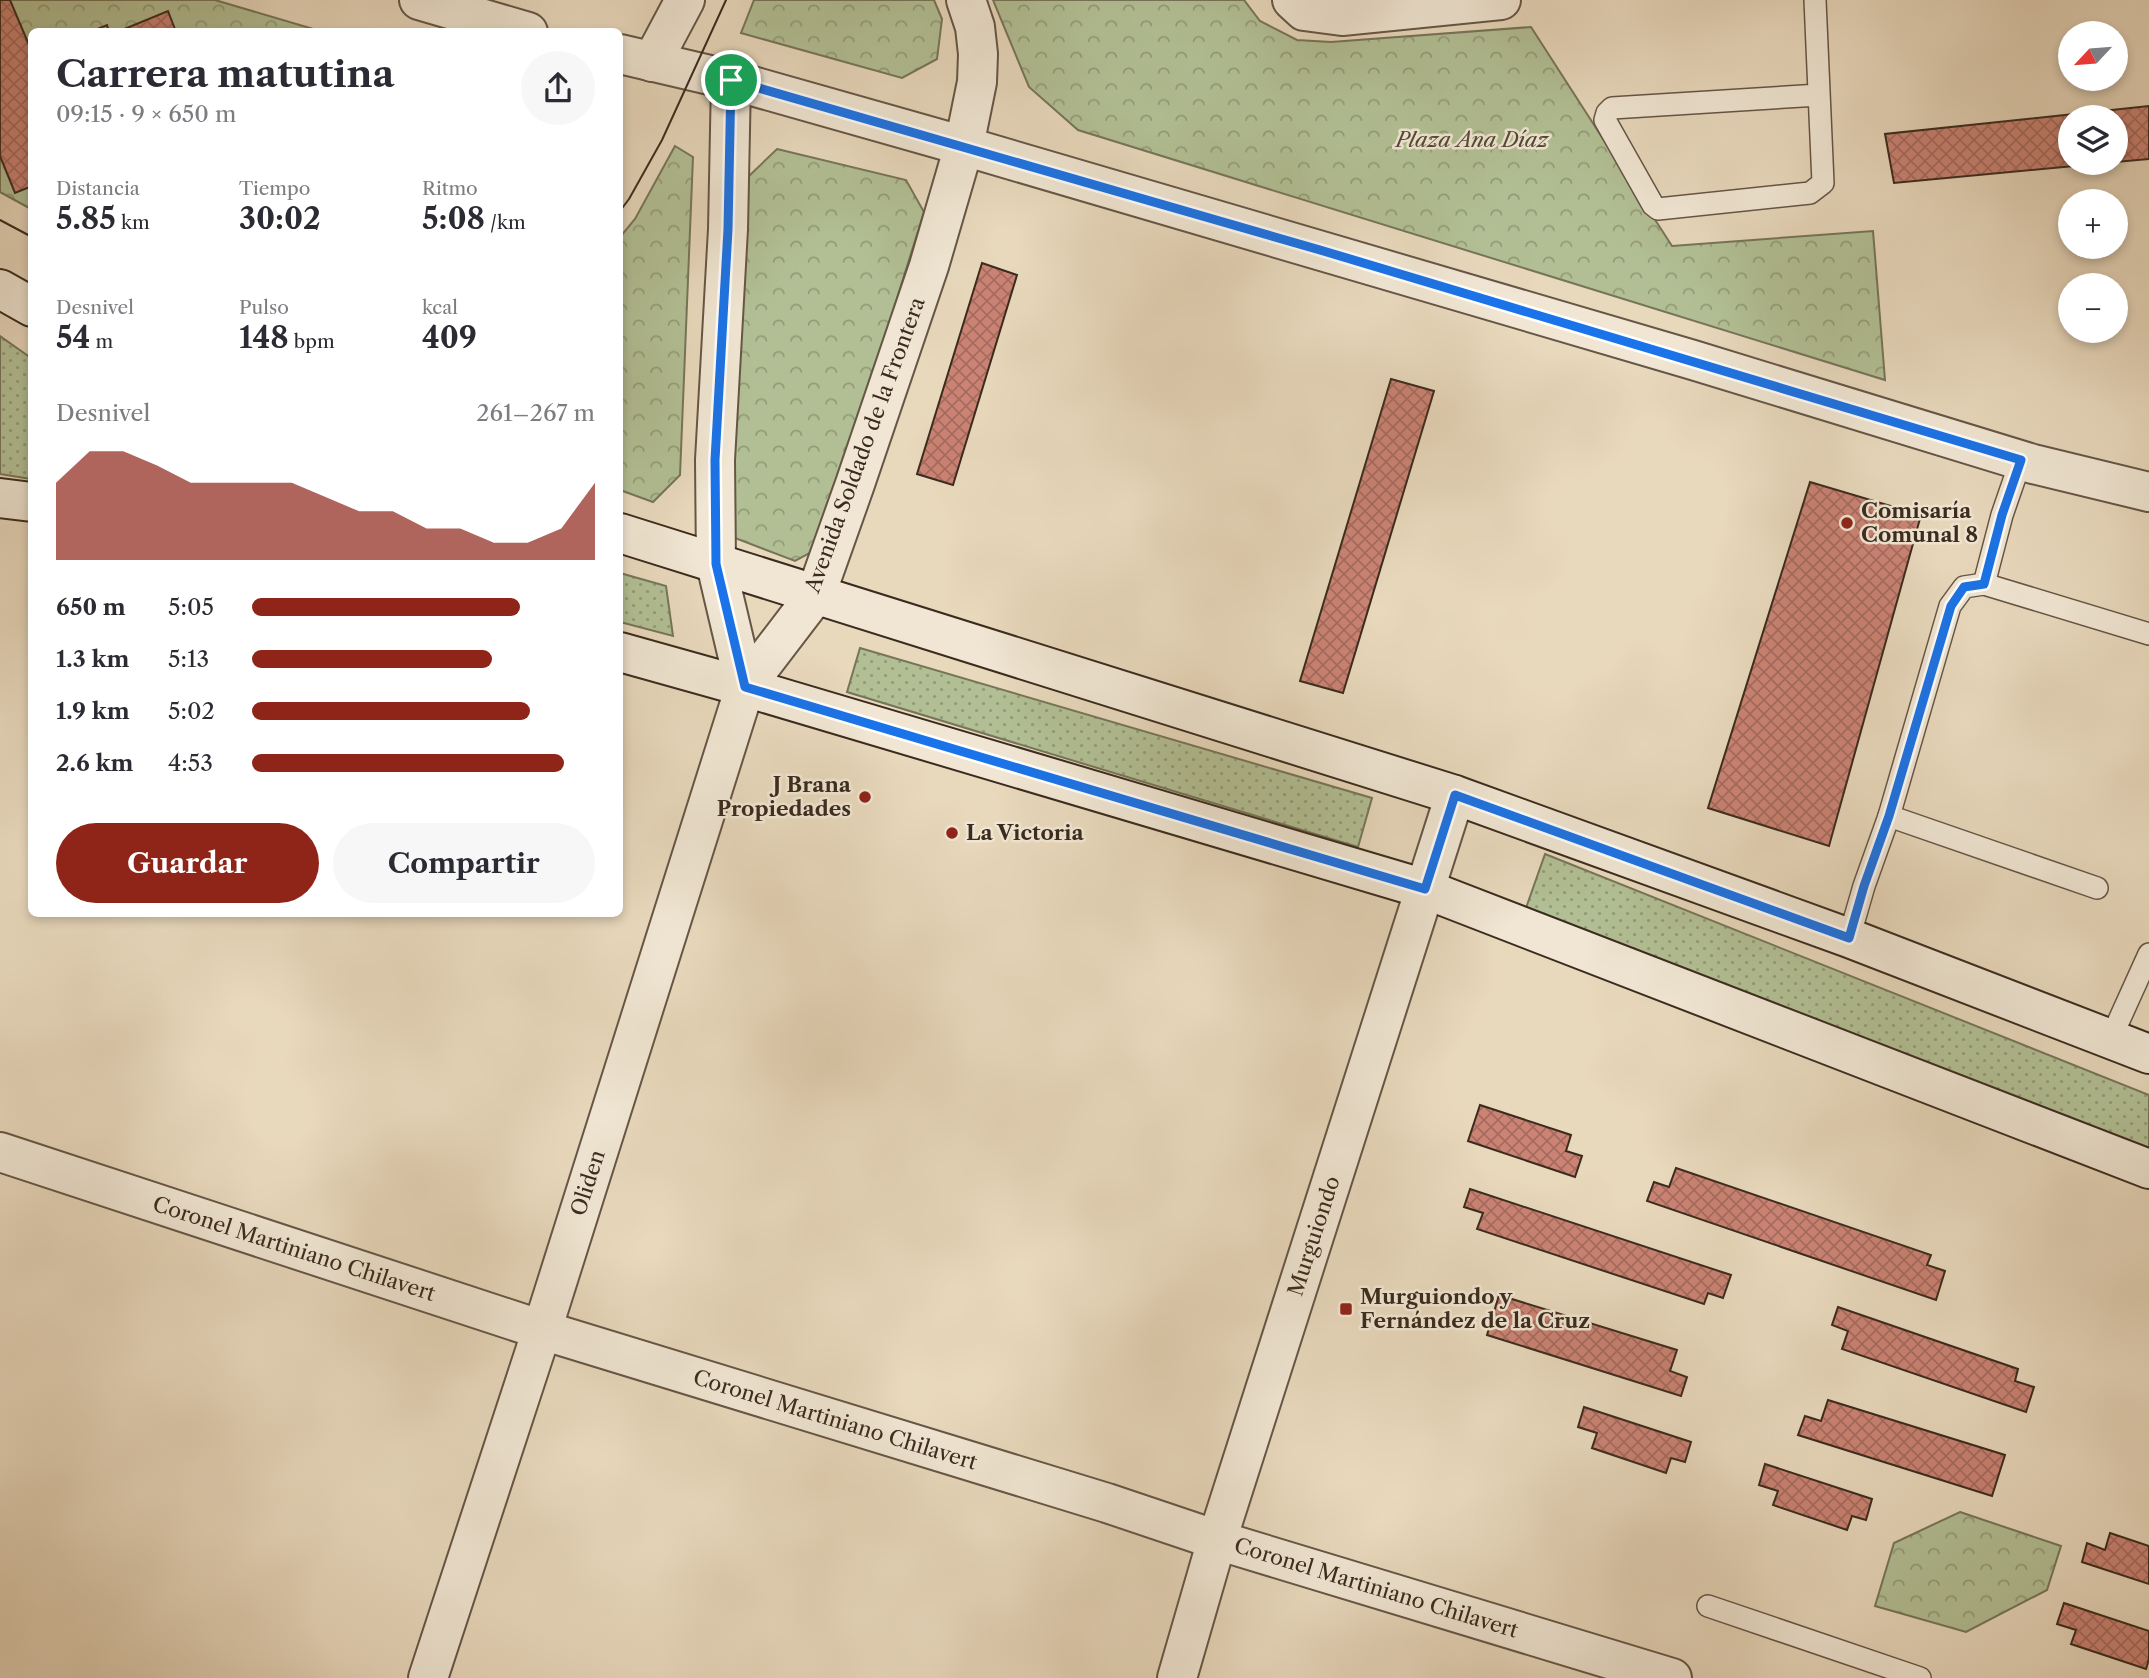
<!DOCTYPE html>
<html lang="es">
<head>
<meta charset="utf-8">
<style>
  :root { --surface:#fff; --page:#f7f7f7; --text:#2b2b33; --muted:#7c7c81; --accent:#8f2418 }
  body { margin:0; font-family:"Libre Caslon Text",serif; background:var(--page); color:var(--text); height:100vh; display:flex; flex-direction:column; font-size:26px; white-space:nowrap }
  * { box-sizing:border-box; margin:0 }
  p { font-size:23px; color:var(--muted) }
  .icon { flex:none; width:38px; height:38px; fill:none; stroke:currentColor; stroke-width:2; stroke-linecap:round; stroke-linejoin:round }
  .map { position:relative; flex:1; overflow:hidden }
  .drawer { position:absolute; left:28px; top:28px; width:595px; height:889px; display:flex; flex-direction:column; background:var(--surface); border-radius:10px; box-shadow:0 4px 10px #0003 }
  .drawer>* { flex:none }
  .needle { width:46px; rotate:244deg }
  .buttons { position:absolute; left:2058px; top:21px; display:grid; gap:14px }
  .buttons a { display:grid; place-items:center; width:70px; height:70px; border-radius:50%; background:var(--surface); box-shadow:0 4px 10px #0003; font-size:35px }
  .pin { position:absolute; display:grid; place-items:center; width:60px; height:60px; color:#fff; margin:-30px; border:4px solid #fff; border-radius:50%; box-shadow:0 2px 7px #0007 }
  .round { display:grid; place-items:center; flex:none; width:74px; height:74px; border-radius:37px; background:var(--page) }
  .head { display:flex; align-items:center; justify-content:space-between; height:119px; padding:0 28px }
  h1 { font-size:38px; font-weight:800; line-height:52px }
  .stats { display:grid; grid-template-columns:repeat(3,1fr); gap:10px; height:119px; padding:7px 28px }
  .stats div { display:grid; align-content:center }
  .stats b { font-size:30px; font-weight:800 }
  .stats small { font-size:19px; font-weight:400 }
  .stats p { font-size:19px }
  .chart { height:196px; padding:14px 28px }
  .chart p { display:flex; justify-content:space-between }
  .chart svg { width:100%; height:126px; margin-top:7px; fill:var(--accent); opacity:.7 }
  .cta { display:flex; gap:14px; margin-top:auto; padding:14px 28px }
  .cta a { flex:1; height:80px; border-radius:42px; background:var(--accent); color:#fff; font-size:28px; font-weight:800; line-height:80px; text-align:center }
  .cta a+a { background:var(--page); color:var(--text) }
  ul { padding:0 28px; list-style:none; font-size:23px }
  li { display:grid; grid-template-columns:112px 84px 1fr; align-items:center; height:52px }
  li i { height:18px; border-radius:9px; background:var(--accent) }
  .map>svg:first-child { display:block }
  .grass { fill:url(#grass-dots); stroke:#767559; stroke-width:2 }
  .forest { fill:url(#forest-crowns); stroke:#767559; stroke-width:2 }
  .building { fill:url(#building-cross-hatch); stroke:#3b2b1e; stroke-width:2 }
  .lines { fill:none; stroke-linecap:round; stroke-linejoin:round }
  .service-casing { stroke:#665646; stroke-width:24 }
  .minor-casing { stroke:#665646; stroke-width:42 }
  .tertiary-casing { stroke:#665646; stroke-width:42 }
  .secondary-casing { stroke:#3b2b1e; stroke-width:42 }
  .service { stroke:#f0e6d3; stroke-width:21 }
  .minor { stroke:#f0e6d3; stroke-width:38 }
  .tertiary { stroke:#f0e6d3; stroke-width:38 }
  .secondary { stroke:#f0e6d3; stroke-width:38 }
  .tram { stroke:#3b2b1e; stroke-width:2 }
  .route-casing { stroke:#fff; stroke-width:14 }
  .route { stroke:#1a73e8; stroke-width:9 }
  .poi-dot { fill:#8f2418; stroke:#f0e6d3; stroke-width:2.5 }
  .labels { text-anchor:middle; stroke-width:5; stroke-linejoin:round; paint-order:stroke }
  .park-label { font-size:21px; font-style:italic; fill:#534936; stroke:#f0e6d3 }
  .street-label { font-size:21px; fill:#3b2b1e; stroke:#f0e6d3 }
  .poi-label { font-size:21px; font-weight:bold; fill:#3b2b1e; stroke:#f0e6d3; text-anchor:start }
</style>
</head>
<body>
<div class="map">
<svg width="2149" height="1678" viewBox="0 0 2149 1678">
  <defs>
    <pattern id="grass-dots" width="8" height="8" patternUnits="userSpaceOnUse" patternTransform="scale(1.75)"><rect width="8" height="8" fill="#b2bf94"/><path d="M2 2h.1M6 6h.1" fill="none" stroke="#929b78" stroke-width="1.8" stroke-linecap="round"/></pattern>
    <pattern id="forest-crowns" width="20" height="18" patternUnits="userSpaceOnUse" patternTransform="scale(1.75)"><rect width="20" height="18" fill="#b2bf94"/><path d="M2 6a3 3 0 1 1 6 0M12 15a3 3 0 1 1 6 0" fill="none" stroke="#929b78"/></pattern>
    <pattern id="building-cross-hatch" width="8" height="8" patternUnits="userSpaceOnUse" patternTransform="scale(1.75)"><rect width="8" height="8" fill="#cb8374"/><path d="M0 0l8 8M0 8l8-8" fill="none" stroke="#a66b5f"/></pattern>
  </defs>
  <rect width="100%" height="100%" fill="#e8d8bc"/>
  <filter id="stains"><feTurbulence type="fractalNoise" baseFrequency=".00286" numOctaves="4"/><feColorMatrix values="0 0 0 0 .2 0 0 0 0 .09 0 0 0 0 .02 0 0 0 .5 -.17"/></filter>
  <radialGradient id="worn" r=".72"><stop offset=".6" stop-color="#630" stop-opacity="0"/><stop offset="1" stop-color="#630" stop-opacity=".3"/></radialGradient>
  <g class="grass">
    <path d="M0 336 31 358V479L0 474Z"/>
    <path d="M620 573 666 586 673 636 620 622Z"/>
    <path d="M860 648 1372 798 1358 847 847 692Z"/>
    <path d="M1545 854 2149 1095V1149L1526 908Z"/>
  </g>
  <g class="forest">
    <path d="M0 0H215L320 31 32 32 31 209 0 192Z"/>
    <path d="M754 0H934L942 19 937 59 902 78 741 33Z"/>
    <path d="M993 0H1244L1260 21 1297 40 1331 42 1531 27 1672 246 1873 231 1885 380 1078 130 1029 87Z"/>
    <path d="M675 146 693 157 680 475 653 502 620 490V237L635 219Z"/>
    <path d="M777 149 906 180 924 212 819 548 795 561 735 538 729 518 748 177Z"/>
    <path d="M1960 1512 2061 1546 2047 1590 1966 1632 1875 1606 1894 1543Z"/>
  </g>
  <g class="building">
    <path d="M0 0H10L32 52V186L15 193 0 156Z"/>
    <path d="M168 11 176 32H117Z"/>
    <path d="M107 25 109 32H90Z"/>
    <path d="M2149 106V159L2116 162V117H2070V163H2106L1894 183 1885 134Z"/>
    <path d="M982 263 1017 275 953 485 917 474Z"/>
    <path d="M1391 379 1434 391 1343 693 1300 681Z"/>
    <path d="M1810 482 1921 515 1829 846 1708 808Z"/>
    <path d="M1480 1105 1571 1135 1566 1151 1582 1156 1575 1177 1468 1141Z"/>
    <path d="M1676 1168 1931 1255 1927 1265 1945 1271 1936 1300 1647 1201 1654 1182 1669 1187Z"/>
    <path d="M1470 1189 1731 1275 1723 1298 1708 1293 1704 1304 1477 1229 1483 1213 1464 1207Z"/>
    <path d="M1499 1295 1677 1350 1670 1371 1687 1377 1681 1396 1487 1335Z"/>
    <path d="M1838 1307 2018 1369 2015 1381 2034 1387 2026 1412 1842 1349 1848 1331 1832 1325Z"/>
    <path d="M1828 1400 2005 1455 1992 1496 1798 1435 1805 1416 1821 1421Z"/>
    <path d="M1584 1407 1691 1442 1685 1462 1671 1458 1666 1473 1592 1448 1597 1433 1578 1427Z"/>
    <path d="M1765 1464 1872 1499 1866 1520 1852 1516 1847 1530 1773 1505 1778 1491 1759 1485Z"/>
    <path d="M2110 1533 2149 1546V1584L2082 1562 2087 1543 2105 1550Z"/>
    <path d="M2064 1603 2149 1631V1659L2146 1669 2071 1644 2076 1630 2057 1624Z"/>
  </g>
  <g class="lines">
    <g class="service-casing">
      <g id="service">
        <path d="M1815 0 1823 183 1810 193 1658 209 1653 205 1605 120 1607 113 1612 108 1819 95"/>
        <path d="M1984 584 2002 515 2021 460"/>
        <path d="M1889 816 1950 606 1964 587 1984 584 2149 634"/>
        <path d="M1849 938 1864 886 1889 816 2097 888"/>
        <path d="M2111 1038 2149 954"/>
        <path d="M1708 1606 1920 1678"/>
      </g>
    </g>
    <g class="minor-casing">
      <g id="minor">
        <path d="M1292 0 1304 11 1342 16 1501 0"/>
        <path d="M0 1152 542 1330 1107 1503 1217 1540 1672 1678"/>
        <path d="M428 1678 542 1330 745 687"/>
      </g>
    </g>
    <g class="tertiary-casing">
      <g id="tertiary">
        <path d="M419 0 528 32"/>
        <path d="M620 54 731 80 964 146 1693 360 2033 464 2149 492"/>
        <path d="M652 62 685 0"/>
        <path d="M731 80 728 229 715 460 716 564 745 687"/>
        <path d="M745 687 816 594 855 484 929 266 964 146 977 82 978 54 975 27 966 0"/>
        <path d="M1177 1678 1217 1540 1455 795"/>
      </g>
    </g>
    <g class="secondary-casing">
      <g id="secondary">
        <path d="M0 289 32 307"/>
        <path d="M0 498 32 502"/>
        <path d="M620 533 1455 795 1849 938 2149 1054"/>
        <path d="M620 652 745 687 1425 889 2149 1169"/>
      </g>
    </g>
    <use href="#service" class="service"/>
    <use href="#minor" class="minor"/>
    <use href="#tertiary" class="tertiary"/>
    <use href="#secondary" class="secondary"/>
    <g class="tram">
      <path d="M620 211 629 199 662 140 726 0"/>
      <path d="M0 220 32 237"/>
    </g>
  </g>
  <g class="lines">
    <g class="route-casing">
      <path id="route" d="M731 80 1320 250 2021 460 2002 515 1984 584 1964 587 1951 606 1889 816 1864 886 1849 938 1455 795 1425 889 745 687 716 564 715 460 728 229Z"/>
    </g>
    <use href="#route" class="route"/>
  </g>
  <g class="poi-dot">
    <circle cx="1847" cy="523" r="7"/>
    <circle cx="865" cy="797" r="7"/>
    <circle cx="952" cy="833" r="7"/>
    <rect x="1339" y="1302" width="14" height="14" rx="3.5"/>
  </g>
  <g class="labels">
    <g class="park-label">
      <text x="1472" y="147">Plaza Ana Díaz</text>
    </g>
    <g class="street-label">
      <text transform="translate(865 445) rotate(-70)" y="7">Avenida Soldado de la Frontera</text>
      <text transform="translate(588 1183) rotate(-72)" y="7">Oliden</text>
      <text transform="translate(1314 1236) rotate(-72)" y="7">Murguiondo</text>
      <text transform="translate(294 1249) rotate(18)" y="7">Coronel Martiniano Chilavert</text>
      <text transform="translate(835 1420) rotate(17)" y="7">Coronel Martiniano Chilavert</text>
      <text transform="translate(1376 1588) rotate(17)" y="7">Coronel Martiniano Chilavert</text>
    </g>
    <g class="poi-label">
      <text x="1861" y="518">Comisaría<tspan x="1861" dy="24">Comunal 8</tspan></text>
      <text x="851" y="792" text-anchor="end">J Brana<tspan x="851" dy="24">Propiedades</tspan></text>
      <text x="966" y="840">La Victoria</text>
      <text x="1360" y="1304">Murguiondo y<tspan x="1360" dy="24">Fernández de la Cruz</tspan></text>
    </g>
  </g>
  <rect width="100%" height="100%" filter="url(#stains)"/>
  <rect width="100%" height="100%" fill="url(#worn)"/>
</svg>
<div class="buttons">
<a><svg class="needle" viewBox="-14 -14 28 28"><path d="M0-13l5 13h-10z" fill="#e53935"/><path d="M0 13l5-13h-10z" fill="#7c7c81"/></svg></a>
<a><svg class="icon" aria-label="layers" viewBox="0 0 24 24"><path d="M12 4l9 5-9 5-9-5zM3 14l9 5 9-5"/></svg></a>
<a>+</a>
<a>−</a>
</div>
<div class="pin" style="left:731px;top:80px;background:#1e9e55"><svg class="icon" aria-label="arrive" viewBox="0 0 24 24"><path d="M6 21V4h12l-3 4 3 4H6"/></svg></div>
<section class="drawer">
<div class="head"><div><h1>Carrera matutina</h1><p>09:15 · 9 × 650 m</p></div><a class="round"><svg class="icon" aria-label="share" viewBox="0 0 24 24"><path d="M12 15V3M7 8l5-5 5 5M5 13v7h14v-7"/></svg></a></div>
<div class="stats">
<div><p>Distancia</p><b>5.85<small> km</small></b></div>
<div><p>Tiempo</p><b>30:02</b></div>
<div><p>Ritmo</p><b>5:08<small> /km</small></b></div>
</div>
<div class="stats">
<div><p>Desnivel</p><b>54<small> m</small></b></div>
<div><p>Pulso</p><b>148<small> bpm</small></b></div>
<div><p>kcal</p><b>409</b></div>
</div>
<div class="chart"><p><span>Desnivel</span>261–267 m</p>
<svg viewBox="0 0 160 44" preserveAspectRatio="none"><path d="M0 44V17L10 6L20 6L30 11L40 17L50 17L60 17L70 17L80 22L90 27L100 27L110 33L120 33L130 38L140 38L150 33L160 17V44z"/></svg>
</div>
<ul>
<li><b>650 m</b>5:05<i style="width:78%"></i></li>
<li><b>1.3 km</b>5:13<i style="width:70%"></i></li>
<li><b>1.9 km</b>5:02<i style="width:81%"></i></li>
<li><b>2.6 km</b>4:53<i style="width:91%"></i></li>
</ul>
<div class="cta"><a>Guardar</a><a>Compartir</a></div>
</section>
</div>
</body>
</html>
